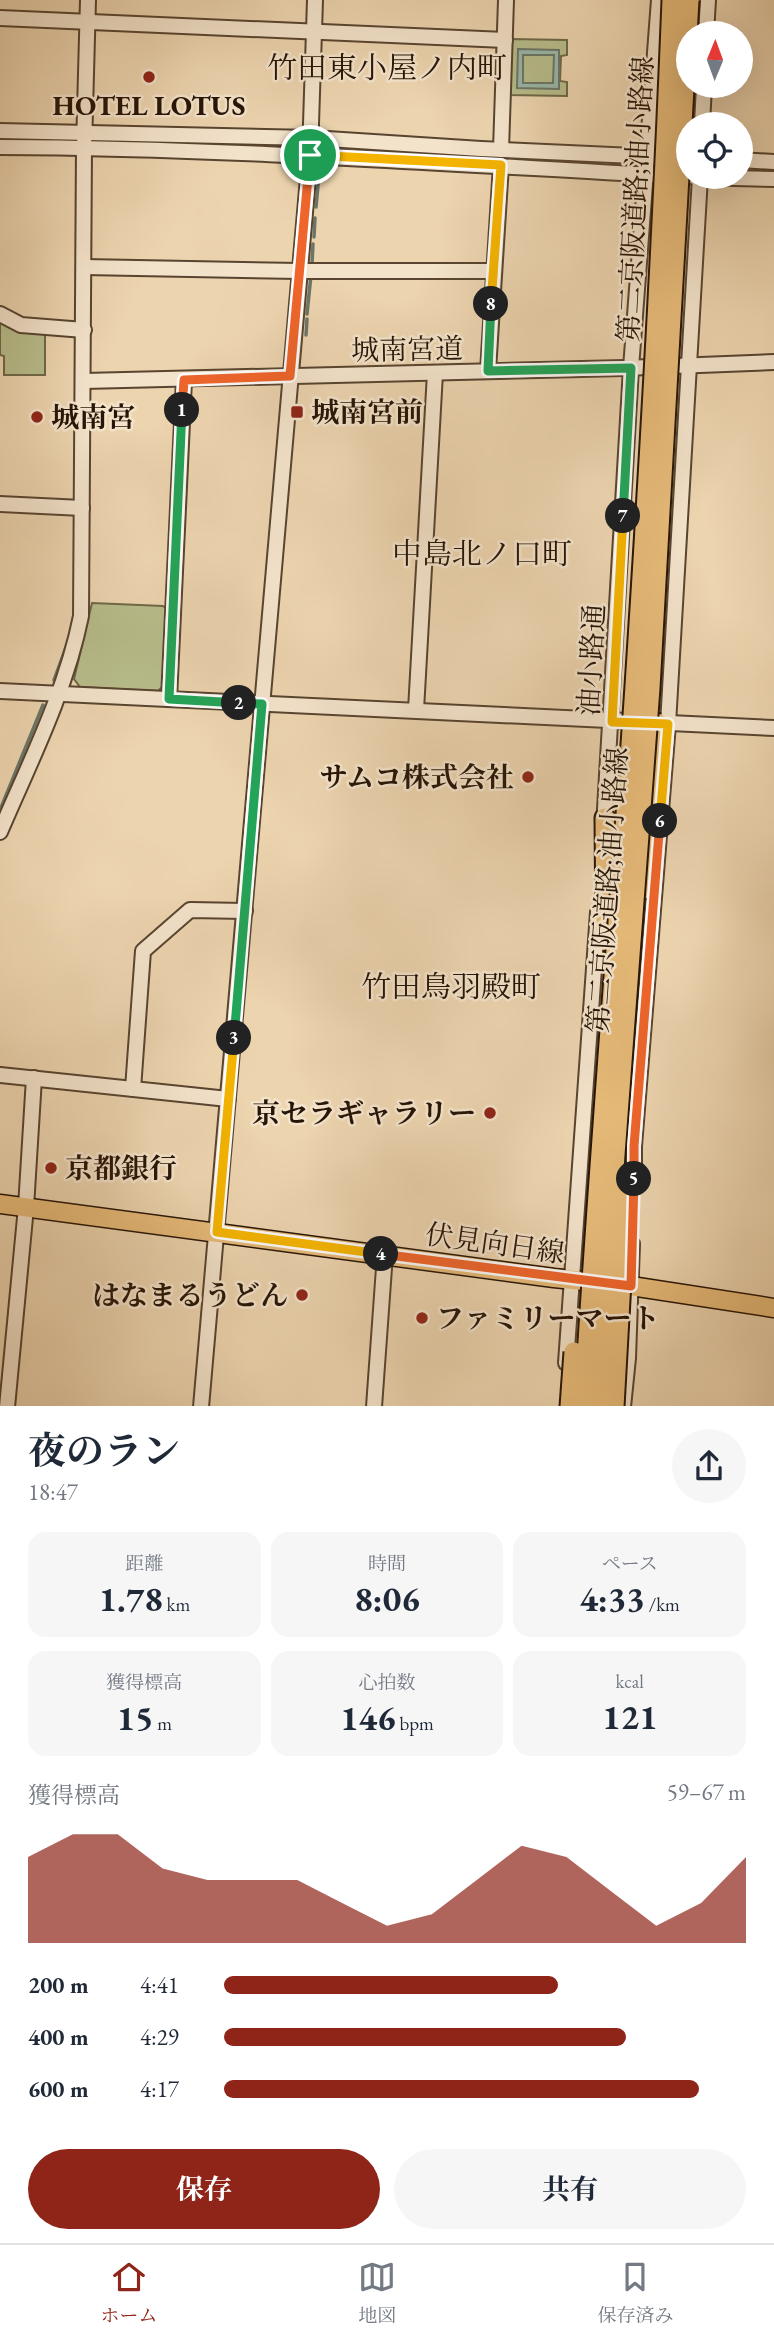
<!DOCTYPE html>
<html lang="ja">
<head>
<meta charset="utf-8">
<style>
  :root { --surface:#fff; --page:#f6f6f7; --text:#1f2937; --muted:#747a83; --line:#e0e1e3; --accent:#8f2418 }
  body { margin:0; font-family:"EB Garamond","Noto Serif JP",serif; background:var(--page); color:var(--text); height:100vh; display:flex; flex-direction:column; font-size:26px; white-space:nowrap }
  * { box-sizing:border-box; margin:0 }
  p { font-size:23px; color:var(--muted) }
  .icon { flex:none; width:38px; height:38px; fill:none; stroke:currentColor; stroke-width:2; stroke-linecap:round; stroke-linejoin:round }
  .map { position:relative; height:1406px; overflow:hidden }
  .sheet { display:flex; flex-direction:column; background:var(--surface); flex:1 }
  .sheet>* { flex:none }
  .needle { width:46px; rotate:1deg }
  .buttons { position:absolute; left:676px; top:21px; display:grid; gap:14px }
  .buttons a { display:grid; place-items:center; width:77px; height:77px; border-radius:50%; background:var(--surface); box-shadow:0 7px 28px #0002; font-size:35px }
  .pin { position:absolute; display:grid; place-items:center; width:60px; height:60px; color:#fff; margin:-30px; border:4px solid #fff; border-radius:50%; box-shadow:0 2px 7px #0007 }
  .km { position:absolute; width:35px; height:35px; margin:-18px; border-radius:50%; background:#222; color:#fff; font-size:19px; line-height:35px; text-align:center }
  .round { display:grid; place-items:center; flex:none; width:74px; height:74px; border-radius:37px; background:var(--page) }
  .summary { display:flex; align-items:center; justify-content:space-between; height:119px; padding:0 28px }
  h1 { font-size:38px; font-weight:700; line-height:52px }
  .metrics { display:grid; grid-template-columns:repeat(3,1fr); gap:10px; height:119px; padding:7px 28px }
  .metrics div { display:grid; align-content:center; border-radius:18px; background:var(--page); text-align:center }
  .metrics b { font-size:35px; font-weight:700 }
  .metrics small { font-size:19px; font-weight:400 }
  .metrics p { font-size:19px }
  .chart { height:196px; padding:14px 28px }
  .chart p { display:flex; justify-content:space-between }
  .chart svg { width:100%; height:126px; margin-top:7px; fill:var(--accent); opacity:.7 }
  .primary-button { display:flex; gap:14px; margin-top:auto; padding:14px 28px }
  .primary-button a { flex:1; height:80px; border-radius:42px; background:var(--accent); color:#fff; font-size:28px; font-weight:700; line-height:80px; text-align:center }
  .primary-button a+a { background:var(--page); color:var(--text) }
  ul { padding:0 28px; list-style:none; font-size:23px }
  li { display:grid; grid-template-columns:112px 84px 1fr; align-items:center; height:52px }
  li i { height:18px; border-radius:9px; background:var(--accent) }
  .tabs { display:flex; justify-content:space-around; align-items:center; height:98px; border-top:2px solid var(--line); background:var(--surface); font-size:19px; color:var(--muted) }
  .tabs a { display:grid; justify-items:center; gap:4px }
  .tabs .active { color:var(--accent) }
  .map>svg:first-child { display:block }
  .green { fill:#b7bd8b; stroke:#6e6848; stroke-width:2 }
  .water { fill:#99b8aa; stroke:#6b7668; stroke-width:2; fill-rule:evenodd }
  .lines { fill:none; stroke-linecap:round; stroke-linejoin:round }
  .stream { stroke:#6b7668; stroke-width:3.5 }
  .minor-casing { stroke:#584430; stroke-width:18 }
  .major-casing { stroke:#261406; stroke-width:21 }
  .highway-casing { stroke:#261406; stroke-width:23 }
  .minor { stroke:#f3e3cb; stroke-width:14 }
  .major { stroke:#e6ba78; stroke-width:18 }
  .highway { stroke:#e6ba78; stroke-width:19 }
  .highway-bridge-casing { stroke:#261406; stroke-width:23; stroke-linecap:butt }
  .highway-bridge { stroke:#e6ba78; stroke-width:19 }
  .split-1-casing { stroke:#fff; stroke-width:14 }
  .split-2-casing { stroke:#fff; stroke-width:14 }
  .split-3-casing { stroke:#fff; stroke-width:14 }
  .split-4-casing { stroke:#fff; stroke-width:14 }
  .split-5-casing { stroke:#fff; stroke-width:14 }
  .split-6-casing { stroke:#fff; stroke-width:14 }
  .split-7-casing { stroke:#fff; stroke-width:14 }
  .split-8-casing { stroke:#fff; stroke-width:14 }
  .split-9-casing { stroke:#fff; stroke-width:14 }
  .split-1 { stroke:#f0652b; stroke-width:9 }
  .split-2 { stroke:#22a559; stroke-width:9 }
  .split-3 { stroke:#22a559; stroke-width:9 }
  .split-4 { stroke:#f5b400; stroke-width:9 }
  .split-5 { stroke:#f0652b; stroke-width:9 }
  .split-6 { stroke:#f0652b; stroke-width:9 }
  .split-7 { stroke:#f5b400; stroke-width:9 }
  .split-8 { stroke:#22a559; stroke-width:9 }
  .split-9 { stroke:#f5b400; stroke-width:9 }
  .poi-dot { fill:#8f2418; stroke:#f3e3cb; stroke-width:2.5 }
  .labels { text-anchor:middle; stroke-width:5; stroke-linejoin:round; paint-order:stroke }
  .poi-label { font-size:28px; font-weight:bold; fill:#261406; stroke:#f3e3cb; text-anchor:start }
  .street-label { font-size:28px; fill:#261406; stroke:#f3e3cb }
  .neighbourhood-label { font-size:30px; fill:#261406; stroke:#f3e3cb }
</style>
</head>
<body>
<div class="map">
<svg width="774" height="1407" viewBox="0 0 774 1407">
  <rect width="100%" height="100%" fill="#ecd4af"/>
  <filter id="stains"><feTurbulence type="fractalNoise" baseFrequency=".00286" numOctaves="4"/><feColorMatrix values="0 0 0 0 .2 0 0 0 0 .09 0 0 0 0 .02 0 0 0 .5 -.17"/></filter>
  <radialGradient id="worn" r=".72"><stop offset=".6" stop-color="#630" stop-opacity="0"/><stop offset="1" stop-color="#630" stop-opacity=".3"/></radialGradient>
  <g class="green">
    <path d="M511 39 567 40V55L561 56 560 81 567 82V96L509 95Z"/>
    <path d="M0 321 45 332V375H4V356L0 355Z"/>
    <path d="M92 603 163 606 167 609 165 684 158 691 80 687 74 679Z"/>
  </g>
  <path class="water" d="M518 49 559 50V89L517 88ZM523 55H554L553 83H523Z"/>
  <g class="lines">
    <g class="stream">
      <path d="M316 207 319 175"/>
      <path d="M314 237 315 218"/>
      <path d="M312 264 313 244"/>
      <path d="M307 314 311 275"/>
      <path d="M306 335 307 319"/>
      <path d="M54 680 69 639"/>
      <path d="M0 810 43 705"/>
    </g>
    <g class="minor-casing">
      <g id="minor">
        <path d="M0 18 505 40"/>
        <path d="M706 33 708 0"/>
        <path d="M702 124 704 86"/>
        <path d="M0 131 312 138 481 149 656 157"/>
        <path d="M0 147C219 148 437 163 656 175"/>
        <path d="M501 150 506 0"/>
        <path d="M740 160 774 162"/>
        <path d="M694 177 774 179"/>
        <path d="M84 267 299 271H493"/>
        <path d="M0 314 21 325 84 330"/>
        <path d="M488 371 501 165"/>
        <path d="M84 381 624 368 774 362"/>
        <path d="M0 504 82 508"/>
        <path d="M0 691 774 728"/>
        <path d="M169 699 184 380"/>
        <path d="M416 710 435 373"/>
        <path d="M604 826 631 368 659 0"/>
        <path d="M0 832C30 762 66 691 81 616L84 147 88 0"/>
        <path d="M0 1075 228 1099"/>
        <path d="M133 1089 143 951 190 910 245 911"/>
        <path d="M634 1185V1146L668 724 700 177"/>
        <path d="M566 1363 598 912"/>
        <path d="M7 1407 26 1207 34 1078"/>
        <path d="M201 1407 310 155 315 0"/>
        <path d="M374 1407 385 1254"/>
        <path d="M623 1407 628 1358 632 1244"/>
      </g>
    </g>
    <g class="major-casing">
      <path id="major" d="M0 1204 554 1278 631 1286 774 1308"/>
    </g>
    <g class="highway-casing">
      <g id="highway">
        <path d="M605 818 606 941"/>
        <path d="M644 889 657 723"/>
      </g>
    </g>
    <use href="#minor" class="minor"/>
    <use href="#major" class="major"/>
    <use href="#highway" class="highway"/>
    <g class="highway-bridge-casing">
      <g id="highway-bridge">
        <path d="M570 1407 574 1352"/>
        <path d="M584 1407C598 1166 619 926 635 686 650 457 663 229 672 0"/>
        <path d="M599 1407 615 1155 650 688 689 0"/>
        <path d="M614 1407 627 1174"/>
      </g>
    </g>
    <use href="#highway-bridge" class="highway-bridge"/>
  </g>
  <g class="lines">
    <g class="split-1-casing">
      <path id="split-1" d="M182 410 184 380 290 376 310 155"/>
    </g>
    <g class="split-2-casing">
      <path id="split-2" d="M182 410 169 699 239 703"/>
    </g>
    <g class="split-3-casing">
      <path id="split-3" d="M234 1038 262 704 239 703"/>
    </g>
    <g class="split-4-casing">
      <path id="split-4" d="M234 1038 217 1232 381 1254"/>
    </g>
    <g class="split-5-casing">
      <path id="split-5" d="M381 1254 631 1286 634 1179"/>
    </g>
    <g class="split-6-casing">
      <path id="split-6" d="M634 1179V1146L660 821"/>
    </g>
    <g class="split-7-casing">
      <path id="split-7" d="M623 516 612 722 668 724 660 821"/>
    </g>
    <g class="split-8-casing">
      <path id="split-8" d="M491 304 488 371 631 368 623 516"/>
    </g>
    <g class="split-9-casing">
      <path id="split-9" d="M310 155 501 165 491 304"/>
    </g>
    <use href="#split-1" class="split-1"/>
    <use href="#split-2" class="split-2"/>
    <use href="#split-3" class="split-3"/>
    <use href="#split-4" class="split-4"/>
    <use href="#split-5" class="split-5"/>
    <use href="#split-6" class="split-6"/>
    <use href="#split-7" class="split-7"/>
    <use href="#split-8" class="split-8"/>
    <use href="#split-9" class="split-9"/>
  </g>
  <g class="poi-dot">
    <circle cx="149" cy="77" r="7"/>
    <rect x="290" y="405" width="14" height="14" rx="3.5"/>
    <circle cx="37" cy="417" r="7"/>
    <circle cx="528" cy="777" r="7"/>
    <circle cx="490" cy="1113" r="7"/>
    <circle cx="51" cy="1168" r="7"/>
    <circle cx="302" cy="1295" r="7"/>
    <circle cx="422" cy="1318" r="7"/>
  </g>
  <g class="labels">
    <g class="poi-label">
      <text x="149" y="115" text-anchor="middle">HOTEL LOTUS</text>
      <text x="311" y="422">城南宮前</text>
      <text x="51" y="427">城南宮</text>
      <text x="514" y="787" text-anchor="end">サムコ株式会社</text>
      <text x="476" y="1123" text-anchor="end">京セラギャラリー</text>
      <text x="65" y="1178">京都銀行</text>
      <text x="288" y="1305" text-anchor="end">はなまるうどん</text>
      <text x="436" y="1328">ファミリーマート</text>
    </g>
    <g class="street-label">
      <text transform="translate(635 199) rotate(-87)" y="10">第二京阪道路;油小路線</text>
      <text transform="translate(407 349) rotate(-1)" y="10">城南宮道</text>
      <text transform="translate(591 660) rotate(-87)" y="10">油小路通</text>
      <text transform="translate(607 890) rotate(-86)" y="10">第二京阪道路;油小路線</text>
      <text transform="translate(495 1243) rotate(8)" y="10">伏見向日線</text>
    </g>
    <g class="neighbourhood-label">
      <text x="387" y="78">竹田東小屋ノ内町</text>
      <text x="482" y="564">中島北ノ口町</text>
      <text x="451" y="997">竹田鳥羽殿町</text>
    </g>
  </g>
  <rect width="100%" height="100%" filter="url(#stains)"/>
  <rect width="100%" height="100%" fill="url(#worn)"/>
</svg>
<div class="buttons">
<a><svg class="needle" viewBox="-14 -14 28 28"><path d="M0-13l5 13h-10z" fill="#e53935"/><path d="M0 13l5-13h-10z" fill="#747a83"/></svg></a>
<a><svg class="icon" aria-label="locate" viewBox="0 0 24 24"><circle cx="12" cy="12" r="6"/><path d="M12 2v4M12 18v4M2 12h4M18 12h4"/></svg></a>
</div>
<div class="pin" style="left:310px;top:155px;background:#1e9e55"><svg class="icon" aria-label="arrive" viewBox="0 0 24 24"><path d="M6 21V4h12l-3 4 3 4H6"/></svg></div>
<b class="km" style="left:182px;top:410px">1</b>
<b class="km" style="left:239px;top:703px">2</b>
<b class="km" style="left:234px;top:1038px">3</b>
<b class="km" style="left:381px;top:1254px">4</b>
<b class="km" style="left:634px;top:1179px">5</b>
<b class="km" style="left:660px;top:821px">6</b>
<b class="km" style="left:623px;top:516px">7</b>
<b class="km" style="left:491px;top:304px">8</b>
</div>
<section class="sheet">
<div class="summary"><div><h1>夜のラン</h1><p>18:47</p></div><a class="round"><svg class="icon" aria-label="share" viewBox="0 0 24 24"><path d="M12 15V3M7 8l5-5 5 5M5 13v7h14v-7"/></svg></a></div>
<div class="metrics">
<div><p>距離</p><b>1.78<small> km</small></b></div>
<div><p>時間</p><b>8:06</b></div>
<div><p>ペース</p><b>4:33<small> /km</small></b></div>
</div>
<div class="metrics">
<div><p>獲得標高</p><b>15<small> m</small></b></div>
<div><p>心拍数</p><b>146<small> bpm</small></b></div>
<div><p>kcal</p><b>121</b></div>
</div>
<div class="chart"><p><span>獲得標高</span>59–67 m</p>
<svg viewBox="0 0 160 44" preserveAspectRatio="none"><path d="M0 44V14L10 6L20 6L30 18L40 22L50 22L60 22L70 30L80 38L90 34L100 22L110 10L120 14L130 26L140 38L150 30L160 14V44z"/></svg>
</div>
<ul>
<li><b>200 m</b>4:41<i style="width:64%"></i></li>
<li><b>400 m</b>4:29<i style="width:77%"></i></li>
<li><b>600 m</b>4:17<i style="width:91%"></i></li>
</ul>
<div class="primary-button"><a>保存</a><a>共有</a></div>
</section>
<nav class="tabs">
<a class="active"><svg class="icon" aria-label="home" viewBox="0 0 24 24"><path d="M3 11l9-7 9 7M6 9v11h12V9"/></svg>ホーム</a>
<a><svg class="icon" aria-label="map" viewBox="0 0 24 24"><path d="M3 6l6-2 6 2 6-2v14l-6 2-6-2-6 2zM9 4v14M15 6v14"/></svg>地図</a>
<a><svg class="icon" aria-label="saved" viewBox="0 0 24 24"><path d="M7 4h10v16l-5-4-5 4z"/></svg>保存済み</a>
</nav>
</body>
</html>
